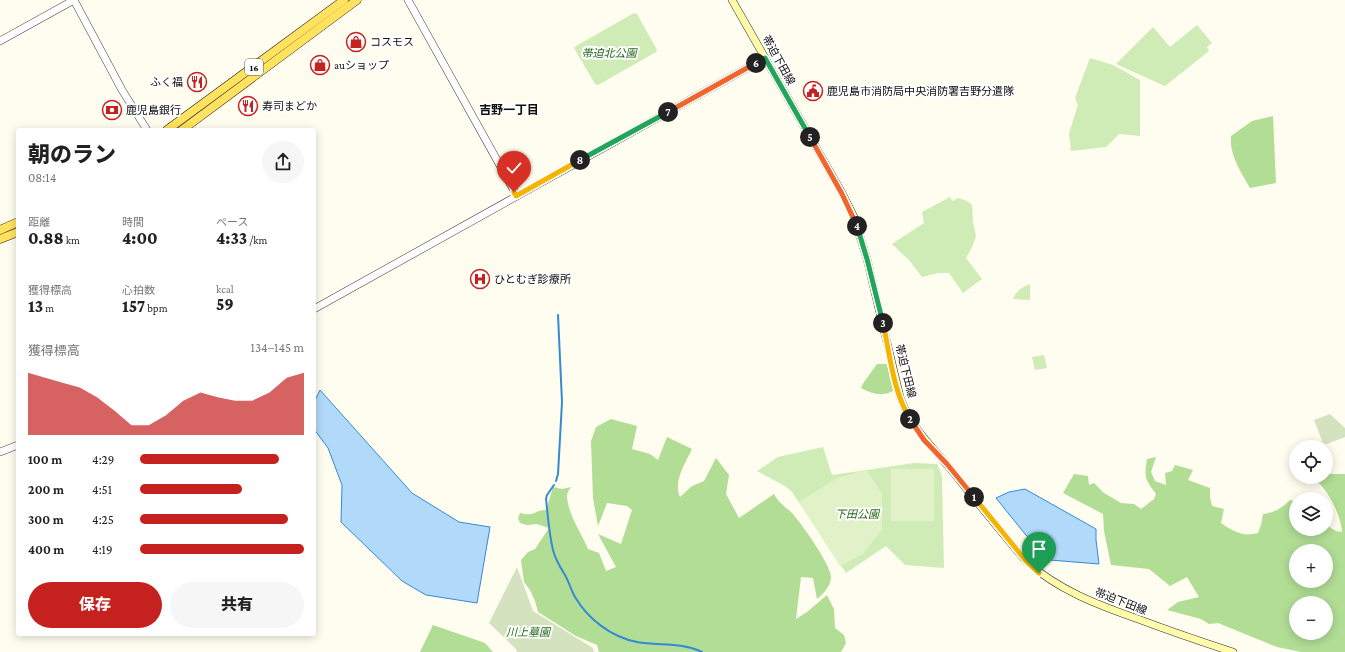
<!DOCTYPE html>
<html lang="ja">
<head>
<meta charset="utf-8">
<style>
  :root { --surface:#fff; --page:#f6f6f6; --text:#222; --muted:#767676; --accent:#c5211f }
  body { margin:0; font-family:"Crimson Pro","Noto Sans JP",serif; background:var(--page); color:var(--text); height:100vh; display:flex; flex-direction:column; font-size:15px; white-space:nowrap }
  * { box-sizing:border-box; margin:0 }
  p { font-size:13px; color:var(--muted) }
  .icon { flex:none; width:22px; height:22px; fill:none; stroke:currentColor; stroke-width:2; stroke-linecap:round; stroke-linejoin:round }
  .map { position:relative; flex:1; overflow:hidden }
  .sheet { position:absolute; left:16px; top:128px; width:300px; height:508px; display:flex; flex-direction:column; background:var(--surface); border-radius:4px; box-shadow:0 2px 10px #0003 }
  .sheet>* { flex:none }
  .controls { position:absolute; left:1289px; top:440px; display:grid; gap:8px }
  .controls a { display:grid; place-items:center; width:44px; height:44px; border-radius:50%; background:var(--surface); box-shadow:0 2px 10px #0003; font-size:20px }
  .pin { position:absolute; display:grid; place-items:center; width:34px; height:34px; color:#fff; margin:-41px -17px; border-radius:50% 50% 50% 0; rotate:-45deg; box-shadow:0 0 4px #0007 }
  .pin .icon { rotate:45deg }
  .km { position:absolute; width:20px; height:20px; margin:-10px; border-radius:50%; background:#222; color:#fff; font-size:11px; line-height:20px; text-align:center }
  .round { display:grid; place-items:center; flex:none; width:42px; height:42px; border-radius:21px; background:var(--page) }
  .head { display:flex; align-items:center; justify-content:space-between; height:68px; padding:0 12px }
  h1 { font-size:22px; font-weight:800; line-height:30px }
  .figures { display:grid; grid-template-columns:repeat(3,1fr); gap:6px; height:68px; padding:4px 12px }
  .figures div { display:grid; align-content:center }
  .figures b { font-size:17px; font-weight:800 }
  .figures small { font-size:11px; font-weight:400 }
  .figures p { font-size:11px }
  .chart { height:112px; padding:8px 12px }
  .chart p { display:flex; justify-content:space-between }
  .chart svg { width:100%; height:72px; margin-top:4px; fill:var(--accent); opacity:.7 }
  .cta { display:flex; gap:8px; margin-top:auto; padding:8px 12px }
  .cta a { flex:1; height:46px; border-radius:24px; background:var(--accent); color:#fff; font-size:16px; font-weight:800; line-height:46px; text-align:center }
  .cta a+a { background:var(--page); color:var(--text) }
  ul { padding:0 12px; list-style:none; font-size:13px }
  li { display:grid; grid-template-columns:64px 48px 1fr; align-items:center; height:30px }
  li i { height:10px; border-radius:5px; background:var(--accent) }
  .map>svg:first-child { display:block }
  .green { fill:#cfecb6 }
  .forest { fill:#b1dd95; fill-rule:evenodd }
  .cemetery { fill:#d4e2bf }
  .pitch { fill:#e1f2c9 }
  .water { fill:#b1d9f9; stroke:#348ad4 }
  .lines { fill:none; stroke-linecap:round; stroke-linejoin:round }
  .stream { stroke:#348ad4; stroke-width:2 }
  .tertiary-casing { stroke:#414141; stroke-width:8 }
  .secondary-casing { stroke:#303030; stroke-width:8 }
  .primary-casing { stroke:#1f1f1f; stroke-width:9 }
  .tertiary { stroke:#fff; stroke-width:7 }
  .secondary { stroke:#fffbaa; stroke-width:7 }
  .primary { stroke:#ffe25f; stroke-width:8 }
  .split-1-casing { stroke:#fff; stroke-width:8 }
  .split-2-casing { stroke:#fff; stroke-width:8 }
  .split-3-casing { stroke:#fff; stroke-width:8 }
  .split-4-casing { stroke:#fff; stroke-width:8 }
  .split-5-casing { stroke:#fff; stroke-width:8 }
  .split-6-casing { stroke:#fff; stroke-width:8 }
  .split-7-casing { stroke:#fff; stroke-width:8 }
  .split-8-casing { stroke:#fff; stroke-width:8 }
  .split-9-casing { stroke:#fff; stroke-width:8 }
  .split-1 { stroke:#f5b400; stroke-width:5 }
  .split-2 { stroke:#f0652b; stroke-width:5 }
  .split-3 { stroke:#f5b400; stroke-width:5 }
  .split-4 { stroke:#22a559; stroke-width:5 }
  .split-5 { stroke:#f0652b; stroke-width:5 }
  .split-6 { stroke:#22a559; stroke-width:5 }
  .split-7 { stroke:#f0652b; stroke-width:5 }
  .split-8 { stroke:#22a559; stroke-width:5 }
  .split-9 { stroke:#f5b400; stroke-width:5 }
  .labels { text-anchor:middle; stroke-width:4; stroke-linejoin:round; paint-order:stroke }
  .shield { fill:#fff; stroke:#565656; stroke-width:1 }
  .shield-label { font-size:10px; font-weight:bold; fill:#0e0e0e }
  .poi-label { font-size:11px; fill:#0e0e0e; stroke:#fff; text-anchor:start }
  .park-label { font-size:11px; font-style:italic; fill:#26691b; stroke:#fff }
  .street-label { font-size:11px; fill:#0e0e0e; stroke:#fff }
  .neighbourhood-label { font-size:12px; font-weight:bold; fill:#0e0e0e; stroke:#fff }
</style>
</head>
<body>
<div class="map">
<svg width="1345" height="652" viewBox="0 0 1345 652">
  <rect width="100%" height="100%" fill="#fffdef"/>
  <g class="green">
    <path d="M634 13 637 14 657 50 656 52 598 85 595 84 574 48 576 46Z"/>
    <path d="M1197 25 1212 43 1207 47 1209 51 1165 86 1116 64 1153 27 1170 47Z"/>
    <path d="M1090 58 1113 65 1140 80V136L1119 134 1106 147 1071 151 1069 133 1078 105 1075 98Z"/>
    <path d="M950 197 952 201 958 198 967 201 972 205 973 222 976 236 972 247 966 258 982 279 963 293 949 273H938L922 277 909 260 892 244 924 223 922 212Z"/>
    <path d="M1030 284V300L1013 299C1017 290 1021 288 1030 284Z"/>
    <path d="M1044 355 1047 368 1035 370 1032 357Z"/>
    <path d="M823 447 832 475 914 463 937 464 942 476 944 568 905 565 886 546 846 573 792 492 785 486 757 471 778 457Z"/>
  </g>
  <g class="forest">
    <path d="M1273 116 1276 183 1250 188C1241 172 1229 155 1231 136L1252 121Z"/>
    <path d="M877 364H887L893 391C881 397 872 394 861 388L864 382Z"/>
    <path d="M611 419 637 426 632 449 650 454 658 460 667 437 692 449C685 464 673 481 680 497L692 486 704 481 716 458 729 475 726 494 739 518 774 494C778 502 784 506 791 512 800 521 831 565 831 577 831 586 823 594 817 599L813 578 801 577 796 619 807 612 827 595 834 609 835 628 844 635 846 643 841 652H599L597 645 576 636 538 612 535 601 530 590 524 582 521 560 528 552 535 549 549 528 537 524 527 525 520 523 518 518 520 513C536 517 534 510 546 510L553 487 562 489 571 487C569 490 567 493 567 496 568 515 581 532 588 549L599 553 606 571 616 567 598 534 621 544 632 510 627 506 607 503 598 526 593 498 591 441 596 427Z"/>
    <path d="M1156 457 1151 472 1155 481 1166 485 1165 473 1172 471 1175 465 1193 470 1188 480 1210 488V497L1212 506 1224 509 1221 523C1234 532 1243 537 1258 533L1261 525 1263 514C1274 513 1282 508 1290 500L1296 502V529H1326V525L1336 531 1342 532C1341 516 1331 497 1321 485 1318 482 1314 480 1311 477H1326V467L1327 474H1345V652H1301L1277 647 1218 623 1209 624 1201 619 1167 610 1178 602 1199 597 1187 577 1170 586 1149 569 1111 565 1104 531 1103 514 1063 493 1074 474 1088 476 1089 485 1094 483 1104 493 1116 500 1121 503 1134 504 1141 509 1154 499 1156 494C1145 479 1144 478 1147 459ZM1296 551H1326V581H1296ZM1296 603H1326V633H1296Z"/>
    <path d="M433 625 485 643 493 652H420Z"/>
  </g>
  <g class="cemetery">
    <path d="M1330 414 1345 428V437L1327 444 1323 443 1314 420Z"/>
    <path d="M517 567 533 611 593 648 594 652H516L517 650 489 623Z"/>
  </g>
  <g class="pitch">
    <rect x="891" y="469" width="43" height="52"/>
    <path d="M866 470 882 493V530L863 554 840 566 799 502 837 478Z"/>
  </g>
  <g class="water">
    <path d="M320 390 412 493 459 522 490 527 477 603 426 595 402 581 341 522 342 485 328 448 314 429V402Z"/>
    <path d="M1025 489 1096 529V540L1099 564 1050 560 1025 534 996 498 1009 492Z"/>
  </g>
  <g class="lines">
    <g class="stream">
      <path d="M556 481 558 474 562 402 558 315"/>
      <path d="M554 485 547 495 546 499C548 516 549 534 553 550 555 559 560 567 565 575 569 582 571 590 575 597 588 619 611 637 637 642 658 646 682 642 702 652"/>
    </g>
    <g class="tertiary-casing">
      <g id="tertiary">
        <path d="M74 0 122 90 147 130"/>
        <path d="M408 0 517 196"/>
        <path d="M0 41 74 0"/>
        <path d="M314 309 765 58"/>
        <path d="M0 452 18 445"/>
      </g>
    </g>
    <g class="secondary-casing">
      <path id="secondary" d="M732 0 842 193 854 217 867 259 900 397C912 430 933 447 954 473 978 503 1001 532 1026 561 1058 590 1098 605 1138 619 1170 631 1202 642 1233 652"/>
    </g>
    <g class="primary-casing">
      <g id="primary">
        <path d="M167 130 344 0"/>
        <path d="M182 130 357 0"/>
        <path d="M0 230 18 222"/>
        <path d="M0 239 18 232"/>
      </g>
    </g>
    <use href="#tertiary" class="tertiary"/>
    <use href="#secondary" class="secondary"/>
    <use href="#primary" class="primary"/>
  </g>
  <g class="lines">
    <g class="split-1-casing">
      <path id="split-1" d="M974 497 1026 561 1039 573"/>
    </g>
    <g class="split-2-casing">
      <path id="split-2" d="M910 419 924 440 947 464 974 497"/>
    </g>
    <g class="split-3-casing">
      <path id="split-3" d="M883 323C890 355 893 391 910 419"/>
    </g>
    <g class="split-4-casing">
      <path id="split-4" d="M857 226 867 259 883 323"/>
    </g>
    <g class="split-5-casing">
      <path id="split-5" d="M810 137 842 194 857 226"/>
    </g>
    <g class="split-6-casing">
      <path id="split-6" d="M756 63 765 58 810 137"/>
    </g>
    <g class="split-7-casing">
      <path id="split-7" d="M668 112 756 63"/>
    </g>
    <g class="split-8-casing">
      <path id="split-8" d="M580 160 668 112"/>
    </g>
    <g class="split-9-casing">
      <path id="split-9" d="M514 192 516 196 580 160"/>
    </g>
    <use href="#split-1" class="split-1"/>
    <use href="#split-2" class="split-2"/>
    <use href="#split-3" class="split-3"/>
    <use href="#split-4" class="split-4"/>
    <use href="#split-5" class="split-5"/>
    <use href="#split-6" class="split-6"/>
    <use href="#split-7" class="split-7"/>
    <use href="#split-8" class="split-8"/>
    <use href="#split-9" class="split-9"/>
  </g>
  <defs>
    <g id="shop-ring" transform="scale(1)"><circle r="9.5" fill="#fff" stroke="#c5211f" stroke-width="1.5"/><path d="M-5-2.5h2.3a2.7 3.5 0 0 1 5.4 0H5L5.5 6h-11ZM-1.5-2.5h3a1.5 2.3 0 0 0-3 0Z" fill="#c5211f"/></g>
    <g id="restaurant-ring" transform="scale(1)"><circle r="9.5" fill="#fff" stroke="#c5211f" stroke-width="1.5"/><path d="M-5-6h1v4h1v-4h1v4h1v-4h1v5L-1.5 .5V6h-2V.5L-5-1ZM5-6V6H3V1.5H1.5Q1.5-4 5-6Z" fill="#c5211f"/></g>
    <g id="civic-ring" transform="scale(1)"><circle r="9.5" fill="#fff" stroke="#c5211f" stroke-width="1.5"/><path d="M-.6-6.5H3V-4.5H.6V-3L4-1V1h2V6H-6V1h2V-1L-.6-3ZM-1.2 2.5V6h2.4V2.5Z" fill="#c5211f"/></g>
    <g id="bank-ring" transform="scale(1)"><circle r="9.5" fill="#fff" stroke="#c5211f" stroke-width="1.5"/><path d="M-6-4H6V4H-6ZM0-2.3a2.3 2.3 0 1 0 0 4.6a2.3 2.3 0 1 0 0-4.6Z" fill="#c5211f"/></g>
    <g id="hospital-ring" transform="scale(1)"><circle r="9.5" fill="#fff" stroke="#c5211f" stroke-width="1.5"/><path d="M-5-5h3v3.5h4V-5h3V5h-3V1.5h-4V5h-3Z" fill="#c5211f"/></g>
  </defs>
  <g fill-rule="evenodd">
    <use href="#shop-ring" x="356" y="42"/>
    <use href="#shop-ring" x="320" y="65"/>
    <use href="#restaurant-ring" x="197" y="82"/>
    <use href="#civic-ring" x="813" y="91"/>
    <use href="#restaurant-ring" x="248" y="106"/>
    <use href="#bank-ring" x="112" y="110"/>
    <use href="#hospital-ring" x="480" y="279"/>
  </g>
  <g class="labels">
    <rect class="shield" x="245" y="59" width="18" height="16" rx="3"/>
    <g class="shield-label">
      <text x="254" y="71">16</text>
    </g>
    <g class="poi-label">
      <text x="370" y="46">コスモス</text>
      <text x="334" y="69">auショップ</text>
      <text x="183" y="86" text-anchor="end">ふく福</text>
      <text x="827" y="95">鹿児島市消防局中央消防署吉野分遣隊</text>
      <text x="262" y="110">寿司まどか</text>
      <text x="126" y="114">鹿児島銀行</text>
      <text x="494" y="283">ひとむぎ診療所</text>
    </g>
    <g class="park-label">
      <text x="609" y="57">帯迫北公園</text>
      <text x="857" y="518">下田公園</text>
      <text x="528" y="636">川上墓園</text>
    </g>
    <g class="street-label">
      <text transform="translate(779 60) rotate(61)" y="4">帯迫下田線</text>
      <text transform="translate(906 371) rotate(76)" y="4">帯迫下田線</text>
      <text transform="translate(1121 601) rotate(21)" y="4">帯迫下田線</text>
    </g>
    <g class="neighbourhood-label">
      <text x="509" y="114">吉野一丁目</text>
    </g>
  </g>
</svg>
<div class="controls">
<a><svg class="icon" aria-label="locate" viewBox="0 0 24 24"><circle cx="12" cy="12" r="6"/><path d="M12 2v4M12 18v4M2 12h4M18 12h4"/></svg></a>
<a><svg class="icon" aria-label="layers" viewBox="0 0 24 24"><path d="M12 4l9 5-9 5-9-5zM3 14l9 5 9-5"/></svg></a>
<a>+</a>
<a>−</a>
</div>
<div class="pin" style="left:1039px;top:573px;background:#1e9e55"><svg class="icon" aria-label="arrive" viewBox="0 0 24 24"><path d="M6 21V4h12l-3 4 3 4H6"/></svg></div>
<div class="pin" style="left:514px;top:192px;background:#d93025"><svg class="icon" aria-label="check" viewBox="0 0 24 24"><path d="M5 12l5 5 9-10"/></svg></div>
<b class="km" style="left:974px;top:497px">1</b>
<b class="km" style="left:910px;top:419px">2</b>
<b class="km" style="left:883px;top:323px">3</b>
<b class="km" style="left:857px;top:226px">4</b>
<b class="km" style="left:810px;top:137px">5</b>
<b class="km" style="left:756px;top:63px">6</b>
<b class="km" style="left:668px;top:112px">7</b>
<b class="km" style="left:580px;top:160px">8</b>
<section class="sheet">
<div class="head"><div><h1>朝のラン</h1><p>08:14</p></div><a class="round"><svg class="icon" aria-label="share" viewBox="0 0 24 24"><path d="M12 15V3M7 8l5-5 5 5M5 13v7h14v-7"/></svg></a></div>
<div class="figures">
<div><p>距離</p><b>0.88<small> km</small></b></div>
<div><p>時間</p><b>4:00</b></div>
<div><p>ペース</p><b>4:33<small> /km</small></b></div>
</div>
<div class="figures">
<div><p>獲得標高</p><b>13<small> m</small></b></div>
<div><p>心拍数</p><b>157<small> bpm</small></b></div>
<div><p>kcal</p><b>59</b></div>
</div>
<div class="chart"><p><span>獲得標高</span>134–145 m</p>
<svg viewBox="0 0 160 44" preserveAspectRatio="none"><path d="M0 44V6L10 9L20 12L30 15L40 21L50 29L60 38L70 38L80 32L90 23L100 18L110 21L120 23L130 23L140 18L150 9L160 6V44z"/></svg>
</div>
<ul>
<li><b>100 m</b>4:29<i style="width:85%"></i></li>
<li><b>200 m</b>4:51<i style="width:62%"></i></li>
<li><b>300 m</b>4:25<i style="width:90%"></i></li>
<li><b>400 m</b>4:19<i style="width:100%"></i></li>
</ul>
<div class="cta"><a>保存</a><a>共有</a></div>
</section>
</div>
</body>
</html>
